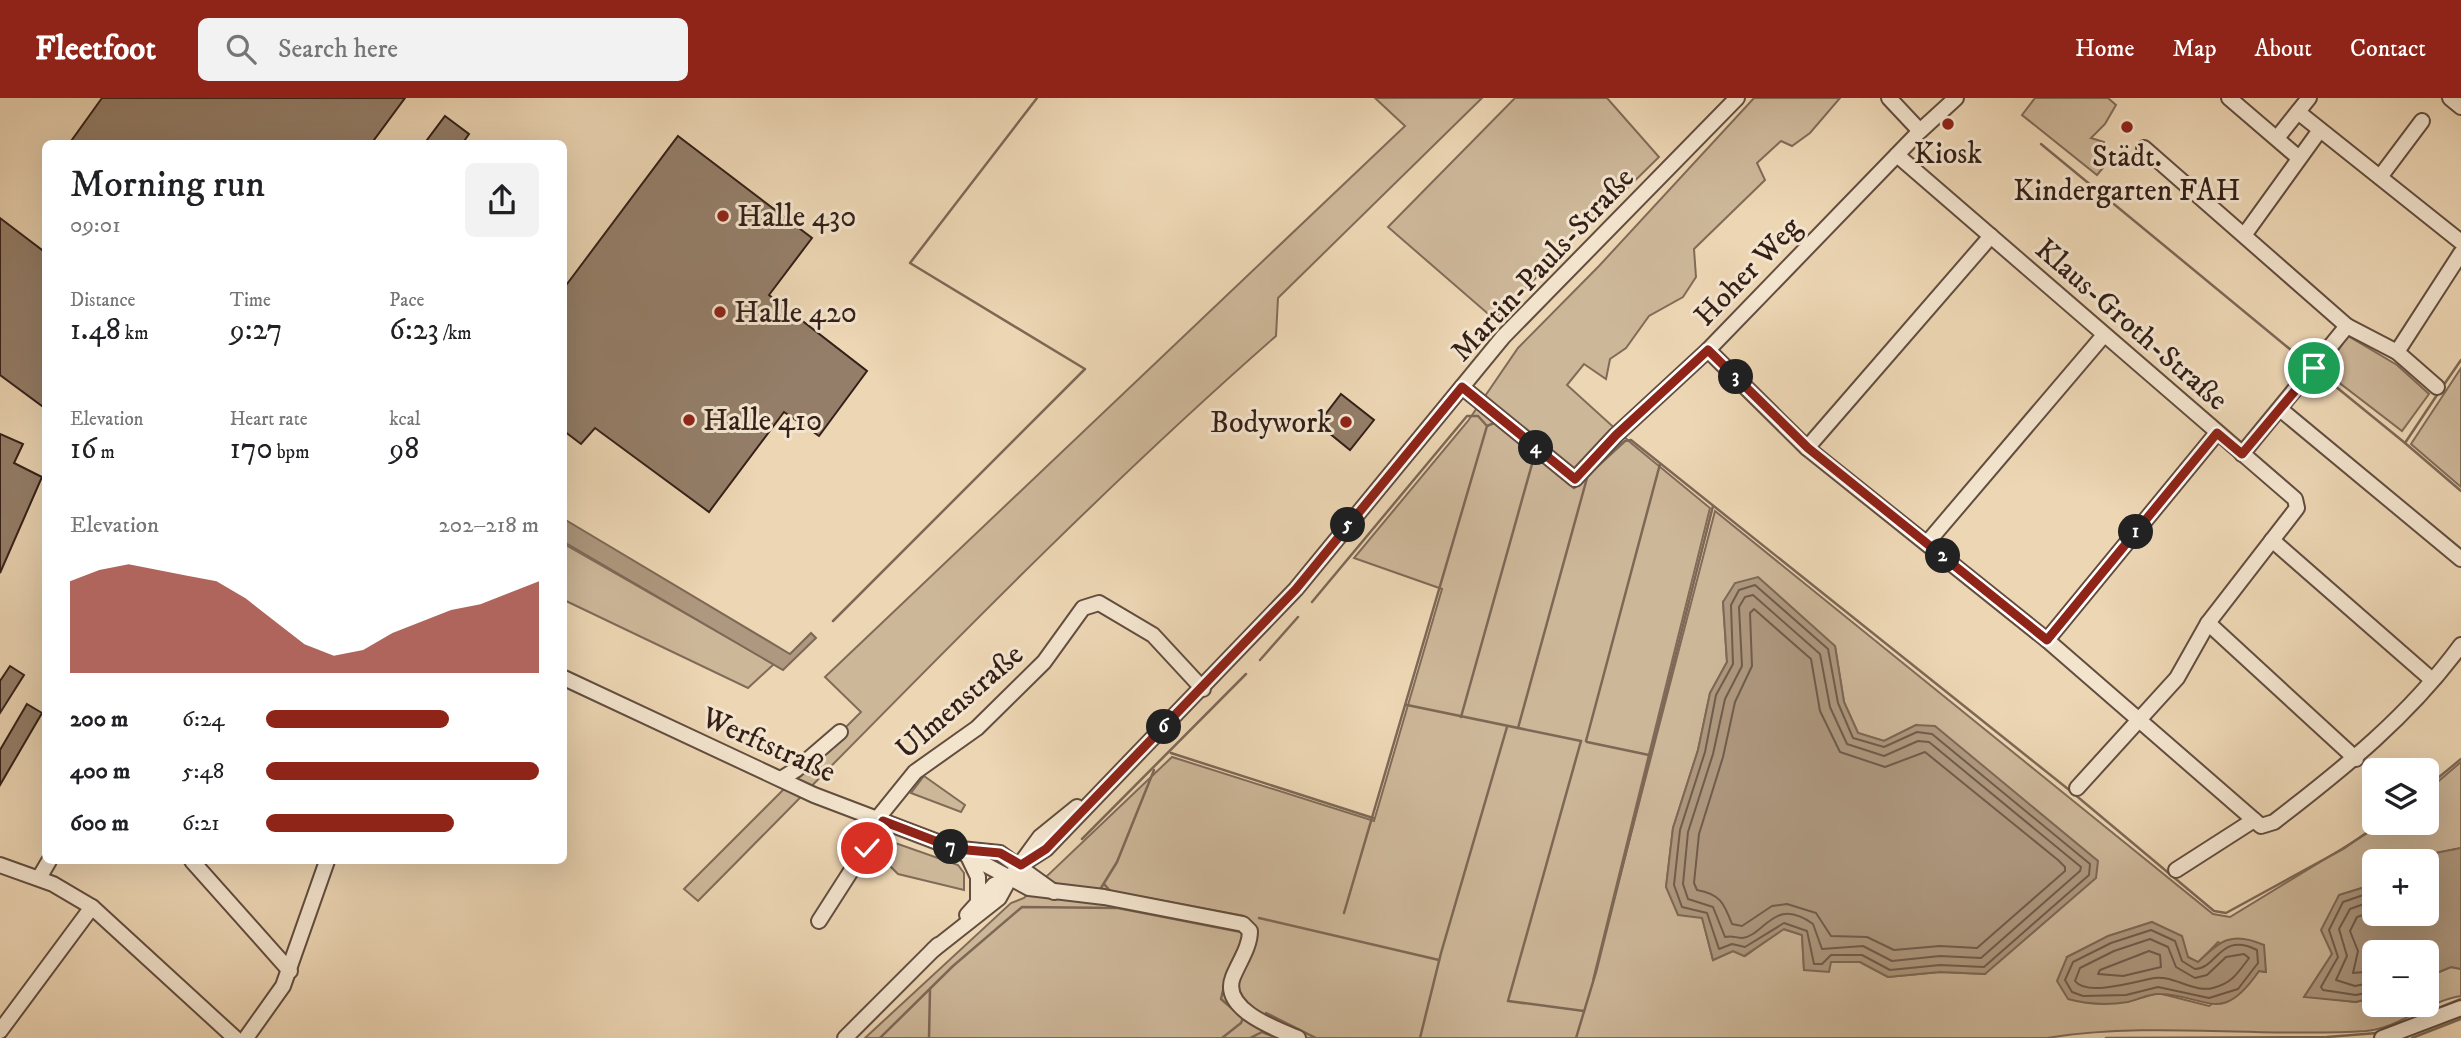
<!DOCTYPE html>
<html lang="en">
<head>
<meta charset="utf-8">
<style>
  :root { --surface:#fff; --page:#f2f2f2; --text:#202124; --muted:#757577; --accent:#8f2418 }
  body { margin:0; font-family:"IM FELL DW Pica",serif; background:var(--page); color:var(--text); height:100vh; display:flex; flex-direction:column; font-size:26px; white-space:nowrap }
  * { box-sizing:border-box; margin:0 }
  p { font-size:23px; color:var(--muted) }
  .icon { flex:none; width:38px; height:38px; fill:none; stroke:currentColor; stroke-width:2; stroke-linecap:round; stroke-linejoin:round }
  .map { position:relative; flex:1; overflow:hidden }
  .details { position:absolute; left:42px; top:42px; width:525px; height:724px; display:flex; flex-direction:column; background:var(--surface); border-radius:10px; box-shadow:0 7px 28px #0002 }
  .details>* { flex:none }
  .tools { position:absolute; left:2362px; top:660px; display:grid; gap:14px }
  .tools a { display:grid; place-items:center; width:77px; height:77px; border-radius:10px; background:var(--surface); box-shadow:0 7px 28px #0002; font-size:35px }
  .pin { position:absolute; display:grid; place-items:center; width:60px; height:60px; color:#fff; margin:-30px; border:4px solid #fff; border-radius:50%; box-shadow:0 2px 7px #0007 }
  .km { position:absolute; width:35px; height:35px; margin:-18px; border-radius:50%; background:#222; color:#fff; font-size:19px; line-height:35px; text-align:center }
  .round { display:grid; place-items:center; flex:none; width:74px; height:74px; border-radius:10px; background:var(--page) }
  .headline { display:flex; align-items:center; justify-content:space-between; height:119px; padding:0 28px }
  h1 { font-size:38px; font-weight:600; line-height:52px }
  .metrics { display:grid; grid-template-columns:repeat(3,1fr); gap:10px; height:119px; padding:7px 28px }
  .metrics div { display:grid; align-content:center }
  .metrics b { font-size:30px; font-weight:600 }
  .metrics small { font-size:19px; font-weight:400 }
  .metrics p { font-size:19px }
  .chart { height:196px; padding:14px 28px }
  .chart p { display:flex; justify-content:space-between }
  .chart svg { width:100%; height:126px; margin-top:7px; fill:var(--accent); opacity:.7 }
  ul { padding:0 28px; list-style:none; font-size:23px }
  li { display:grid; grid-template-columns:112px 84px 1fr; align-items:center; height:52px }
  li i { height:18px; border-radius:9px; background:var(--accent) }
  header { display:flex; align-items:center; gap:42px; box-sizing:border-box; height:98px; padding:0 35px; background:var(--accent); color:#fff }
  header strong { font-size:33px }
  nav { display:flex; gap:38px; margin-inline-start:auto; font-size:24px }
  .search { width:490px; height:63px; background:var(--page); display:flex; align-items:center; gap:18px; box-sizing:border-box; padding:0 24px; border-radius:10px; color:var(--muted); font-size:26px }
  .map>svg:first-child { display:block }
  .green { fill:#cdb799; stroke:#806b58; stroke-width:2; fill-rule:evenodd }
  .water { fill:#ae987f; stroke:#7d6856; stroke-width:2 }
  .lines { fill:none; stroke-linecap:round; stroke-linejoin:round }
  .shore { stroke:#705c4c; stroke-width:2 }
  .stream { stroke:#7d6856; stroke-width:2.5 }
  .building { fill:#947e69; stroke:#331f18; stroke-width:2 }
  .minor-casing { stroke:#624d3f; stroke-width:18 }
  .minor { stroke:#f3e4ce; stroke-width:14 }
  .route-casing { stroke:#fff; stroke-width:14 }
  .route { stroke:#8f2418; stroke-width:9 }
  .poi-dot { fill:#8f2418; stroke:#f3e4ce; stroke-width:2.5 }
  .labels { text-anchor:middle; stroke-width:6; stroke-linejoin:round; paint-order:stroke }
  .poi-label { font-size:30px; fill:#331f18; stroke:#f3e4ce; text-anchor:start }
  .street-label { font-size:30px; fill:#331f18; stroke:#f3e4ce }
</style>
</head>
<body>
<header>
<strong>Fleetfoot</strong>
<div class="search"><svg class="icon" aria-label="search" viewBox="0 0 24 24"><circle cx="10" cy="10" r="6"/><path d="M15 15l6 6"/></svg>Search here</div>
<nav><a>Home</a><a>Map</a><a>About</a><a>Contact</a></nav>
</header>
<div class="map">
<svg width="2461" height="940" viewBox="0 0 2461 940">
  <rect width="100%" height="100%" fill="#edd6b4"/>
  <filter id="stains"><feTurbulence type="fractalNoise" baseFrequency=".00286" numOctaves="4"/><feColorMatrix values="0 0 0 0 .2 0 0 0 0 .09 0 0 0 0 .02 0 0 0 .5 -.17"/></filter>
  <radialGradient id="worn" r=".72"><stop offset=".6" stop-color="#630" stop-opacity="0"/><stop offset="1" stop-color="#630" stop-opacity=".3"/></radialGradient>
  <g class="green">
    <path d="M1375 0H1482L1278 200 1276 238C1073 416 888 612 698 803L684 791 861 614 825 579 1405 28Z"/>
    <path d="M1515 0H1607L1659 59 1494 221 1388 129Z"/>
    <path d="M1754 0H1840L1810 35 1792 48 1781 43 1757 65 1765 82 1694 151 1696 179 1683 199 1649 218 1626 250 1610 261 1606 281 1584 266 1567 287 1631 345 1710 410 1593 882 1715 413 2213 816 2230 819 2384 725 2427 724V693L2461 664V750L2416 759 2410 763H2375V786L2339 797 2332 856 2305 898 2356 904 2375 899V906H2427V879L2451 869 2461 871V898C2428 903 2399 930 2366 933 2261 940 2152 923 2047 940H865L1011 805 1024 800 1172 659 1374 723 1442 491 1354 460 1468 323 1518 250 1599 168ZM1723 504 1835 548 1844 604 1858 635 1884 643 1916 627 1985 876 1940 874 1888 879 1860 864H1831L1804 872 1802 837 1783 831 1745 858 1733 853 1713 862 1702 819 1666 789 1673 730 1698 652 1710 595 1727 564ZM2152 824 2188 859 2198 865 2218 844 2266 874 2259 873 2209 908 2158 895 2127 904 2067 859 2109 838Z"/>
    <path d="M2035 0H2108L2116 7 2105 26 2091 40 2104 44 2108 64 2097 77 2022 17Z"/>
    <path d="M2348 238 2397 267 2429 296 2402 333 2324 273Z"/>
    <path d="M2461 270V389L2411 346Z"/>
    <path d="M564 446 774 566 748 590 564 502Z"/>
    <path d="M924 678 965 707 961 714 911 695Z"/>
    <path d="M881 740 958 767 964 775V792L898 776 874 752Z"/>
  </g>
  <g class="water">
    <path d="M564 421 790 556 811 535 816 540 783 572 564 444Z"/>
    <path d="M1758 479 1835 548 1844 604 1858 635 1884 643 1916 627 1935 628 2098 763 2096 780 1985 876 1940 874 1888 879 1860 864H1831L1829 874 1804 872 1802 837 1784 831 1744 858 1733 853 1713 862 1702 820 1678 817 1666 789 1673 730 1698 652 1710 595 1727 564 1723 504 1735 485Z"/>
    <path d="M2461 750V871L2451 869 2427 879V854H2375V899L2356 904 2304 899 2332 856 2321 832 2339 797 2375 786V816H2427V763H2410L2415 759Z"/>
    <path d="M2152 824 2182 838 2188 859 2198 864C2221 842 2232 833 2264 847L2266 874 2259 873C2221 928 2209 898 2160 896 2149 895 2138 902 2128 904 2109 907 2086 906 2068 901L2057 883 2067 859 2108 838Z"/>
  </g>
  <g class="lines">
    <g class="shore">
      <path d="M1755 487 1828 551 1838 605 1853 640 1884 649 1917 634 1932 636 2090 766 2089 777 1984 869 1940 867 1890 872 1862 857H1831L1822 866H1814L1807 833 1784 825 1745 849 1732 846 1719 851 1707 815 1682 809 1674 787 1680 732 1705 654 1716 597 1733 566 1731 507 1739 492Z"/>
      <path d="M1753 497 1820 556 1830 609 1847 646 1884 658 1918 643 1929 644 2081 769 2080 773 1981 860 1940 858 1892 863 1863 848 1822 851 1813 826C1774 797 1765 838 1742 840 1736 840 1732 837 1725 839L1713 809 1688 801 1683 786 1688 734 1713 656 1725 601 1742 568 1739 509 1745 499Z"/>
      <path d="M1754 511 1811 561 1820 613 1840 654 1885 669 1925 654 2058 762 2065 769V773L1977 850 1940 848 1894 852 1867 839 1831 838 1816 815 1787 806 1772 808 1742 828 1732 826C1724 805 1720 796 1697 792L1694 785 1699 736 1723 659 1735 604 1752 568 1750 515Z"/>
      <path d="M2375 793 2343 804 2329 832 2338 859 2321 889 2323 892 2356 897 2375 893"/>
      <path d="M2375 802 2350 811 2339 831 2347 858 2336 882 2355 888 2375 884"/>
      <path d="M2375 813 2357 819 2350 833 2358 853 2353 875 2375 873"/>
      <path d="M2151 832 2175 843 2182 863 2195 871C2217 871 2220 833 2257 852L2258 865 2238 891 2209 900 2158 889 2126 897 2083 898 2072 894 2065 882 2073 864 2111 845Z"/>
      <path d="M2150 841 2168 849 2176 869 2195 880 2207 877 2226 859 2244 856 2249 860C2237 876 2232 885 2213 890 2194 895 2173 877 2154 880 2137 883 2087 899 2075 883L2080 870 2114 853Z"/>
      <path d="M2149 853 2160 857 2161 869 2123 878 2098 876 2100 872Z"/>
    </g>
    <g class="stream">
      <path d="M2041 46 2308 266"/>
      <path d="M2319 275 2405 345"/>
      <path d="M2443 288 2461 262"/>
      <path d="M2439 294 2405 345 2461 393"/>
      <path d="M1487 328 1494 325 1574 390 1625 343 1631 342 2073 695 2214 813 2226 815 2343 751 2382 724"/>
      <path d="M1312 504 1467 318H1478L1487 328 1344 815"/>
      <path d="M833 523 1085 271 910 165 1037 0"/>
      <path d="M1260 562 1298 519"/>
      <path d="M1407 607 1581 643"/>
      <path d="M1461 619 1534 359"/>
      <path d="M1518 630 1587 380"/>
      <path d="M1581 643 1508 903 1584 913"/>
      <path d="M1586 643 1660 366"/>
      <path d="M1587 644 1649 657"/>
      <path d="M1171 655 1373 720"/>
      <path d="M2427 689 2461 661"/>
      <path d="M1082 741 1246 576"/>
      <path d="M1104 786 1111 794"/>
      <path d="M1101 790 1117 764 1154 672"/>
      <path d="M1142 799 1243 818"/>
      <path d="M1259 820 1439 862"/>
      <path d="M1232 864 1241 845"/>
      <path d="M1266 915 1316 940"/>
      <path d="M2386 931 2461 901"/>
      <path d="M880 940 953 868 1022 809 1118 810 1241 834 1243 839"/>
      <path d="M929 940 930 891"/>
      <path d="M1222 940 1241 925 1243 920 1221 901 1227 876"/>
      <path d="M1250 940 1262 934 1277 940"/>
      <path d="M1420 940 1441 855 1507 629"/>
      <path d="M1576 940 1596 874 1713 408"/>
      <path d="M2106 940 2327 939 2377 935"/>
      <path d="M2412 940 2461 921"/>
    </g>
  </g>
  <g class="building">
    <path d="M102 0H405L371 46H69Z"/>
    <path d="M445 18 469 36 462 46H424Z"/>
    <path d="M678 38 812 140 769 197 867 273 819 338 784 314 709 414 595 330 581 346 564 333V190Z"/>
    <path d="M0 120 46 155V311L0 277Z"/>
    <path d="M1341 296 1374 322 1350 352 1318 326Z"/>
    <path d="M0 336 23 346 14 365 42 379 0 475Z"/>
    <path d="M10 568 24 577 0 615V583Z"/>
    <path d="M27 606 42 615 0 687V652Z"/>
  </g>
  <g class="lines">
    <g class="minor-casing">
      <g id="minor">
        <path d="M1889 0 1920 33"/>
        <path d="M2229 0 2299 60"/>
        <path d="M2450 0 2461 9"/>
        <path d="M2298 14 2461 144"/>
        <path d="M2277 40 2309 0"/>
        <path d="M2144 50 2347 228 2397 254 2437 289"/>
        <path d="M1897 57 2295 401 2297 410 2208 525 2177 580 2077 690"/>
        <path d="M2380 79 2422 23"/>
        <path d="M2245 136 2320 32"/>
        <path d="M1708 252 1807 350 2047 542 2261 728 2274 724C2343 671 2409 618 2461 547"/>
        <path d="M2397 254 2461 155"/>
        <path d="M1462 289 1575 381 1616 337 1708 252 1920 33 1956 0"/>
        <path d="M2280 311 2461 461"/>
        <path d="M1807 350 1991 138"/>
        <path d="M2242 356 2347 228"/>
        <path d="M2272 442 2431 581"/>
        <path d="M1927 445 2104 237"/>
        <path d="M2208 525 2356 661"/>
        <path d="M2047 542 2217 335"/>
        <path d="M564 580 814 697 956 751 1029 790 1104 799 1243 826 1250 833C1250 849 1239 864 1233 879 1220 911 1276 931 1298 940"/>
        <path d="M781 681 797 671 840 634"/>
        <path d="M877 721 915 674 977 630 1044 564 1083 510 1099 505 1153 537 1203 591"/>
        <path d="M961 751 1000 755 1054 794"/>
        <path d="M967 756 978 779V804"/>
        <path d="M192 763 290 873"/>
        <path d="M0 767 53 786 92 809 235 940"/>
        <path d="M1021 767 1046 751 1296 491 1503 239 1737 0"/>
        <path d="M2176 772 2254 722"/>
        <path d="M39 780 49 763"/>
        <path d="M967 817 994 787 1010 780"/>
        <path d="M819 823 883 723"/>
        <path d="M933 852 999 800 1010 780 1040 739 1077 709"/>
        <path d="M0 933 92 809"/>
        <path d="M246 940 283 888 327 763"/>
        <path d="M845 940 938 847"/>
        <path d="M2382 940 2461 910"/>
      </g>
    </g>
    <use href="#minor" class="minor"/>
  </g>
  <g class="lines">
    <g class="route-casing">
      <path id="route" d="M867 750 883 723 956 751 1000 755 1021 767 1046 751 1296 491 1462 289 1575 381 1616 337 1708 252 1808 350 2047 542 2217 335 2242 356 2314 270"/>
    </g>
    <use href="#route" class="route"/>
  </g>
  <g class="poi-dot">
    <circle cx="1948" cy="26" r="7"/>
    <circle cx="2127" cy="29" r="7"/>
    <circle cx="723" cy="118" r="7"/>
    <circle cx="720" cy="214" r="7"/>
    <circle cx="689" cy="322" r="7"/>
    <circle cx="1346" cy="324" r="7"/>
  </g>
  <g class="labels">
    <g class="poi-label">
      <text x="1948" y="65" text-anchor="middle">Kiosk</text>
      <text x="2127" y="68" text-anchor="middle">Städt.<tspan x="2127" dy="34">Kindergarten FAH</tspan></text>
      <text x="737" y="128">Halle 430</text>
      <text x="734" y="224">Halle 420</text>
      <text x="703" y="332">Halle 410</text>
      <text x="1332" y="334" text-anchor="end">Bodywork</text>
    </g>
    <g class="street-label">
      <text transform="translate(1542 166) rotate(-47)" y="10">Martin-Pauls-Straße</text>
      <text transform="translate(1747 173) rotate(-46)" y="10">Hoher Weg</text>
      <text transform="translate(2132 226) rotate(41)" y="10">Klaus-Groth-Straße</text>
      <text transform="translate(959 603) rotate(-41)" y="10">Ulmenstraße</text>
      <text transform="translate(769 646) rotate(24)" y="10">Werftstraße</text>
    </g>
  </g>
  <rect width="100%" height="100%" filter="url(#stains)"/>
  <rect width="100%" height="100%" fill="url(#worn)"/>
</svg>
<div class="tools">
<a><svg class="icon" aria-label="layers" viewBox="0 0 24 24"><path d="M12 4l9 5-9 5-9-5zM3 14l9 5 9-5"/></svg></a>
<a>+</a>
<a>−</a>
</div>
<div class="pin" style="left:2314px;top:270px;background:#1e9e55"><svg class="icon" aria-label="arrive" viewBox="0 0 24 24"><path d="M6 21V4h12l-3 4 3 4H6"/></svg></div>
<div class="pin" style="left:867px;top:750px;background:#d93025"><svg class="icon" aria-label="check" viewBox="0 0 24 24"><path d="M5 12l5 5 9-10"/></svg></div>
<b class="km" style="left:2136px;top:434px">1</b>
<b class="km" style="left:1943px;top:458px">2</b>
<b class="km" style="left:1736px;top:279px">3</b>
<b class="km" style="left:1536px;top:350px">4</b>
<b class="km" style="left:1348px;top:427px">5</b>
<b class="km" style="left:1164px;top:629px">6</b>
<b class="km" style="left:951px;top:749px">7</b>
<section class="details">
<div class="headline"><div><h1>Morning run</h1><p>09:01</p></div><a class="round"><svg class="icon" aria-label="share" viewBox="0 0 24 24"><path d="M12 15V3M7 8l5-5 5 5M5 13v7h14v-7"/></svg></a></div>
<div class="metrics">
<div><p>Distance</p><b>1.48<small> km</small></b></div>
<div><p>Time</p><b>9:27</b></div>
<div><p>Pace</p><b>6:23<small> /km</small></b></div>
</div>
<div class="metrics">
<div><p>Elevation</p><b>16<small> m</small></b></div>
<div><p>Heart rate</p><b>170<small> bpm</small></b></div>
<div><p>kcal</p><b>98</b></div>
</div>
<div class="chart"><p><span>Elevation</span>202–218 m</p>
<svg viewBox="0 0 160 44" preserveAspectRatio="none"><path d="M0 44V12L10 8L20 6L30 8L40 10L50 12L60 18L70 26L80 34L90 38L100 36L110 30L120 26L130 22L140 20L150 16L160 12V44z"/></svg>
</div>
<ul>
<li><b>200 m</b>6:24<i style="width:67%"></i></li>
<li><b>400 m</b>5:48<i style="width:100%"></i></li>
<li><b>600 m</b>6:21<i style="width:69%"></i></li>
</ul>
</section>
</div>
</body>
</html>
